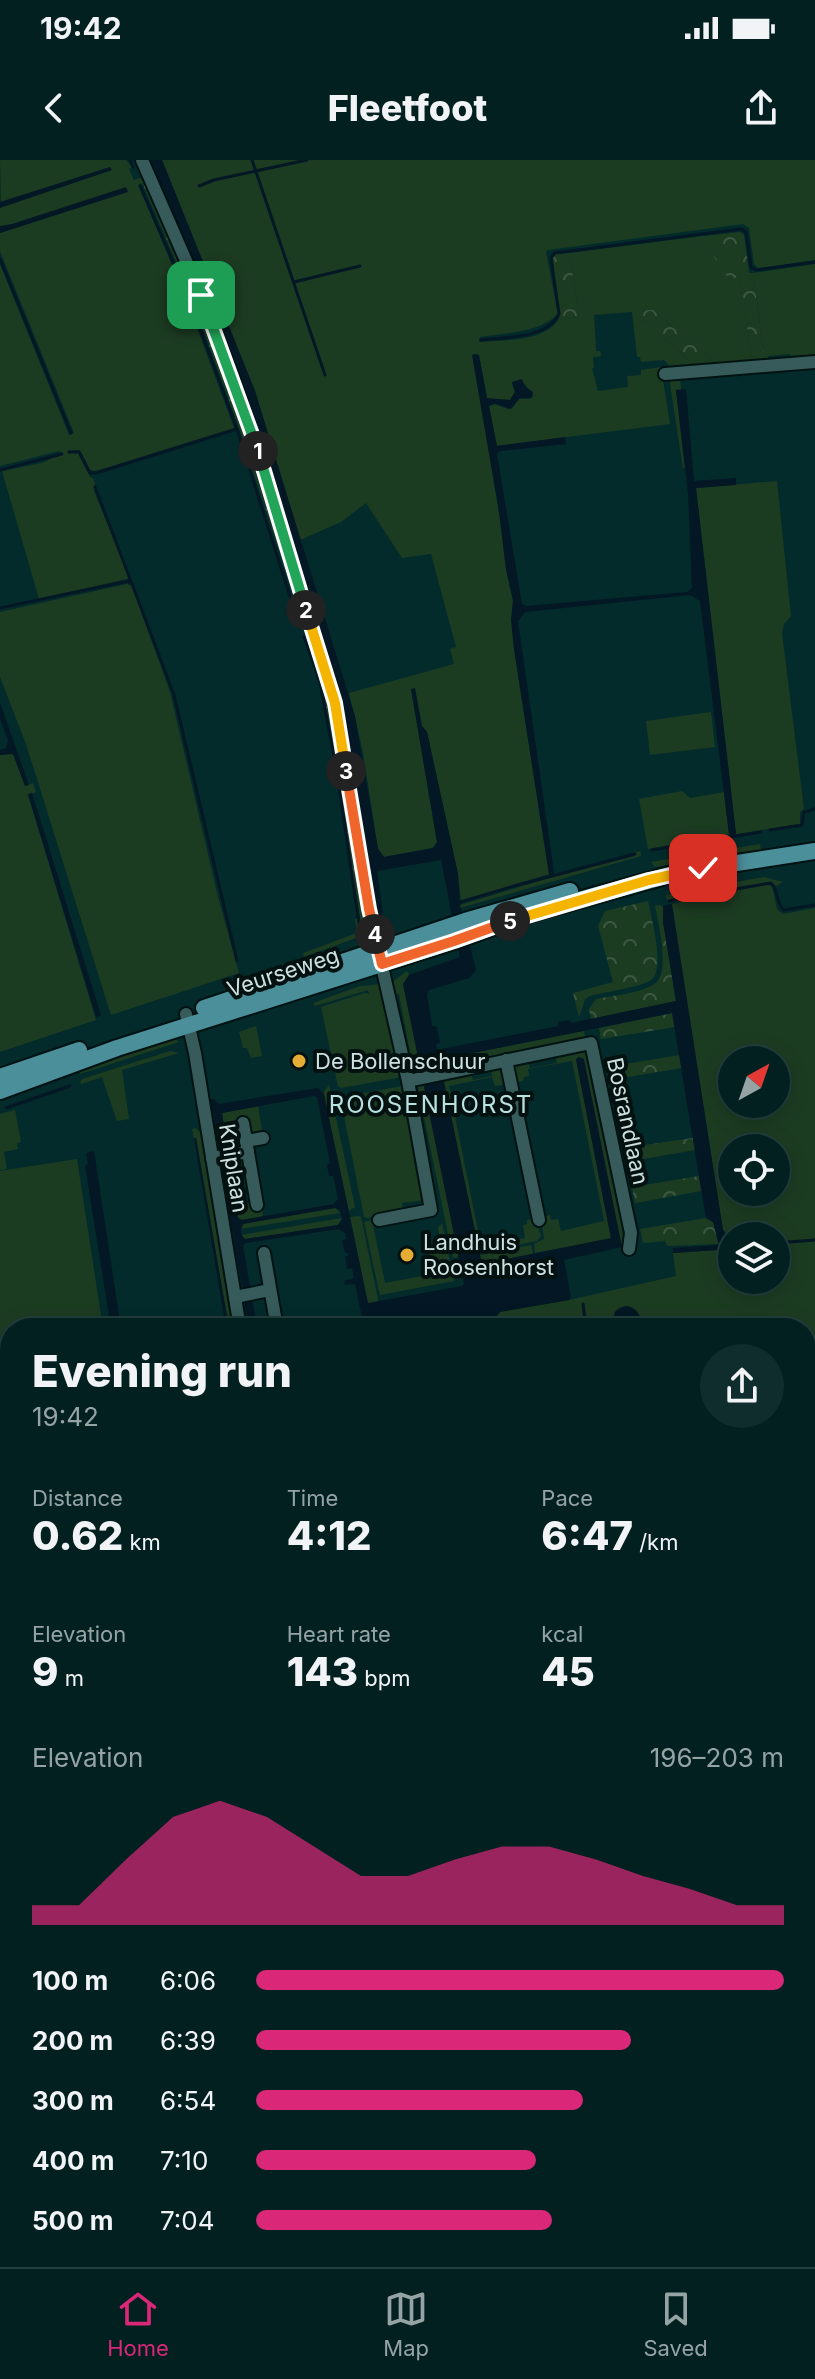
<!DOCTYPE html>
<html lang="en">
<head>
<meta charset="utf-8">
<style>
  :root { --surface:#022020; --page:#102d2d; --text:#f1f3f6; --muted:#96a3a5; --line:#233e3e; --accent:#db2777 }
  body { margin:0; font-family:Inter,sans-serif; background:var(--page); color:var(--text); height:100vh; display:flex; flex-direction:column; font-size:30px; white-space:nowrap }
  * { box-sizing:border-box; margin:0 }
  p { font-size:26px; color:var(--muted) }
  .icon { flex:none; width:44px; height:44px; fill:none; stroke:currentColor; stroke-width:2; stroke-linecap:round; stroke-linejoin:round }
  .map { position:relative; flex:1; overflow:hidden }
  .sheet { position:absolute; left:0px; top:1158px; width:816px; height:950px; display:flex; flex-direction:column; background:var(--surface); border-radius:32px 32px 0 0; box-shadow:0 4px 20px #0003,0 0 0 2px var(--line) }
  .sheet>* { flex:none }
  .needle { width:52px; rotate:40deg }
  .tools { position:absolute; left:718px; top:886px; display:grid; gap:16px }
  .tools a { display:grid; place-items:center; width:72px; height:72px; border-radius:50%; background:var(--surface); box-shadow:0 4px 20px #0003,0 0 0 2px var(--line); font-size:40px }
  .pin { position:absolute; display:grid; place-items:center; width:68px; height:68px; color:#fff; margin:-34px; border-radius:16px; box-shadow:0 4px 12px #0006 }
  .km { position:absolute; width:40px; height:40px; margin:-20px; border-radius:50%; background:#222; color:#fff; font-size:22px; line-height:40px; text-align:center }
  .round { display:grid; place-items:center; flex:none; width:84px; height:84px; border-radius:42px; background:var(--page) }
  .overview { display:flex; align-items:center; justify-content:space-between; height:136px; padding:0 32px }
  h1 { font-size:44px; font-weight:800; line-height:60px }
  .stats { display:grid; grid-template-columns:repeat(3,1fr); gap:12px; height:136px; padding:8px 32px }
  .stats div { display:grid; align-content:center }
  .stats b { font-size:40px; font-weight:800 }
  .stats small { font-size:22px; font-weight:400 }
  .stats p { font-size:22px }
  .chart { height:224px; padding:16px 32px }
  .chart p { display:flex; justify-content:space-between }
  .chart svg { width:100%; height:144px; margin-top:8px; fill:var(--accent); opacity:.7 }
  ul { padding:0 32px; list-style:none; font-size:26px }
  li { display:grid; grid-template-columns:128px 96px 1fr; align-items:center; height:60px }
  li i { height:20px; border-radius:10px; background:var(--accent) }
  .status { display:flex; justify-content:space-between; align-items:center; height:56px; padding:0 40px; background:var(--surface); direction:ltr }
  .status svg { height:22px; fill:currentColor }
  header { display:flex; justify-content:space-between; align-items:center; height:104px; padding:0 32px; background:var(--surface); font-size:36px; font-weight:800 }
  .dock { display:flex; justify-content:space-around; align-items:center; height:112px; border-top:2px solid var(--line); background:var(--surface); font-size:22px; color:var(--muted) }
  .dock a { display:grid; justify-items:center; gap:4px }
  .dock .selected { color:var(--accent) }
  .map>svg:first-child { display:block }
  .green { fill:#1c3c22; fill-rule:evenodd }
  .forest { fill:url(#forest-crowns) }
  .water { fill:#031724; fill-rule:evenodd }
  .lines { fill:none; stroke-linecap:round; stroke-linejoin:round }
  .stream { stroke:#031724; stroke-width:3 }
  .minor-casing { stroke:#001212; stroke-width:16 }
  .major-casing { stroke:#001212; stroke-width:20 }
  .minor { stroke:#365b5a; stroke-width:12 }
  .major { stroke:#4b8f9b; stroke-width:16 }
  .split-1-casing { stroke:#fff; stroke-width:16 }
  .split-2-casing { stroke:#fff; stroke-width:16 }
  .split-3-casing { stroke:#fff; stroke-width:16 }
  .split-4-casing { stroke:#fff; stroke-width:16 }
  .split-5-casing { stroke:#fff; stroke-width:16 }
  .split-6-casing { stroke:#fff; stroke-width:16 }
  .split-1 { stroke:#22a559; stroke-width:10 }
  .split-2 { stroke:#22a559; stroke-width:10 }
  .split-3 { stroke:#f5b400; stroke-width:10 }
  .split-4 { stroke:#f0652b; stroke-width:10 }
  .split-5 { stroke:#f0652b; stroke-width:10 }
  .split-6 { stroke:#f5b400; stroke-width:10 }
  .poi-dot { fill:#e5ad36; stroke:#031110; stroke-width:3 }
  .labels { text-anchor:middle; stroke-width:8; stroke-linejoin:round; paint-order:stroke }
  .street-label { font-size:22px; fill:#cee1e1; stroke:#031110 }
  .poi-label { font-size:22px; fill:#cee1e1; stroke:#031110; text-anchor:start }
  .neighbourhood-label { font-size:24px; letter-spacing:2px; fill:#b9e1e0; stroke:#031110 }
</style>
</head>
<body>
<div class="status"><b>19:42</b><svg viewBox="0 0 49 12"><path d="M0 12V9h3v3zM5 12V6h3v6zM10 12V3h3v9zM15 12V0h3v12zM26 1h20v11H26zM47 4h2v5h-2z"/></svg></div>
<header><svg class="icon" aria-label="back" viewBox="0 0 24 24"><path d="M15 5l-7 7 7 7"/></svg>Fleetfoot<svg class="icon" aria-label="share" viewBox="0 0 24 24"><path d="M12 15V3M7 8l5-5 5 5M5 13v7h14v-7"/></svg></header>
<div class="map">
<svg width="815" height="2107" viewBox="0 0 815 2107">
  <defs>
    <pattern id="forest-crowns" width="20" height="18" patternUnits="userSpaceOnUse" patternTransform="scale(2)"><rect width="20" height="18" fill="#1c3c22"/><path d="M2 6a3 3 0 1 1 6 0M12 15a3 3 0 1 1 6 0" fill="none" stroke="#3c5842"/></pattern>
  </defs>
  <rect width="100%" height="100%" fill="#032b2b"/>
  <g class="green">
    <path d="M0 0H126L132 7 129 9 134 20 140 18 143 24 140 23 139 26 187 141 234 268 96 311 90 310 80 290 67 291 68 293H78L90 317 93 318 95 324 94 331 129 416 127 419 39 439 2 311 42 303 63 293 59 291 0 306V104L69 275 74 273 0 91V73L128 31 0 70V45L111 8 1 43Z"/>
    <path d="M162 0H815V100L758 108 754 104 749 68 743 64 548 90 546 92 558 154C539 173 505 173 480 177L479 182C503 180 544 182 558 160L580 157 569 93 695 77 712 93 722 106 739 116 753 204 718 206 653 150 635 152 697 208 674 211 664 200 641 202 640 197H637L632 152 594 155 596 191H600L601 196 593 197 594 208H592L598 231 628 227 627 216 641 215V210L661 207 670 264 496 286 489 246 495 244 508 249 513 247 518 239H529L533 235 525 224 512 223 515 232 510 240 487 239 479 195 506 409 514 446 511 459 514 489 549 714 461 741 458 714 427 572 422 566 411 529 437 682 433 688 384 697 378 689 363 592 349 533 454 504 450 489 456 487 431 394 402 398 366 343 341 362 300 380 255 231Z"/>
    <path d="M815 104V200L797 201 789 194 769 196 765 202 753 113Z"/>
    <path d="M680 217 681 230 676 231 685 308H683L669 218Z"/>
    <path d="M777 321 791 456 784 464 782 473 804 649 800 652V664L736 674 696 328Z"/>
    <path d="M127 424 132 426 170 532 217 733 239 813 111 855 26 584 0 517V452Z"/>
    <path d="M711 552 715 587 650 595 646 561Z"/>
    <path d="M10 593 14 596 25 626 33 623 36 632 28 635 96 860 0 892V595Z"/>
    <path d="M682 631 690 638 724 632 729 674 648 689 639 639Z"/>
    <path d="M760 684 761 690 655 707 651 702Z"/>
    <path d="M640 691 641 696 460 748V745L552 717 635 696V692Z"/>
    <path d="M764 717 783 722 776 726 770 722 711 732 712 735 766 725 772 726 777 749 783 754 815 748V1662L806 1666V1168H496L495 1158 500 1152 569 1140 676 1116 673 1093 732 1089V1120H776V1076H732V1082L723 1070 672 752V744L699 738V734L667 741 666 735 703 727 705 736H709L707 727ZM732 900H776V944H732ZM732 988H776V1032H732Z"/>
    <path d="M367 756 369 771 356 778 304 797 303 793 357 773 355 759Z"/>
    <path d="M407 811 409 815 403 824 422 913 414 914 399 834 393 835 391 823Z"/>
    <path d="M381 824 400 913 397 918 341 928 338 926 321 847 365 833 369 834 368 830 315 846 313 843 360 826Z"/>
    <path d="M256 866 262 896 251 898 247 888H243L239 872Z"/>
    <path d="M584 871 585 877 582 881 442 909 440 903 443 899Z"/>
    <path d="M171 876 179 882 80 914V908Z"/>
    <path d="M581 890 587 893 591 898 626 1071V1086L622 1087 579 897 576 900 611 1079 535 1093 534 1084 544 1079 541 1057 550 1055 551 1060 558 1059 561 1071 604 1061 572 901 528 909 529 916 524 917 523 921 514 923 513 910 517 902 528 900 530 908 557 903 555 894Z"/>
    <path d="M170 891 179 893 122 910 129 959 117 961 102 917 81 924 80 922 82 919Z"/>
    <path d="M491 907 501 908 508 924 495 926 492 917 449 926 481 1086 525 1078 523 1065 527 1064V1060L535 1058 541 1076 537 1081 479 1093 443 917 470 912 473 920 492 916Z"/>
    <path d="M424 921 460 1096 453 1098 417 923Z"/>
    <path d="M329 925 355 1047 349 1051 323 933Z"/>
    <path d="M402 926 425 1040 402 1043 403 1052 367 1058 364 1057 341 941 343 937Z"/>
    <path d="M258 946 263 976 253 977 238 968 231 969 232 981 240 980V988L228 991 222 953Z"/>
    <path d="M15 950 21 982 17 983 18 989 4 992 7 1009 0 1010V954Z"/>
    <path d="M195 968 204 974 212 1016 209 1020 215 1058 219 1065 234 1160 233 1168H229L196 978H194L192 969Z"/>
    <path d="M77 999 103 1168H10V1304L0 1233V1011Z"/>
    <path d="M229 999 244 1001 245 1006 237 1008 239 1019 246 1018 247 1022 240 1024 243 1043H250L252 1047 261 1045 263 1056 242 1060 238 1058Z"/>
    <path d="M335 1048 340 1053 240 1069 242 1064Z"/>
    <path d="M358 1056 361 1057 378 1139V1142L368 1144 350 1057Z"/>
    <path d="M342 1058 338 1065 245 1079 241 1075Z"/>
    <path d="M372 1060 385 1123 433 1114 429 1094 442 1090 438 1068 442 1063 454 1121 380 1135 364 1062Z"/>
    <path d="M531 1085 533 1094 481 1104 479 1095Z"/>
    <path d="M0 1289H4L10 1329V1476L0 1477Z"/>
    <path d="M10 1482V1627L0 1628V1483Z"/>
    <path d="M10 1635V1809L0 1766V1636Z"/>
    <path d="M815 1777V1835L807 1837 806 1790Z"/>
    <path d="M0 1808 10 1857V1890L0 1895Z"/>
    <path d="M815 1837V2107H335L337 2098H806V1840Z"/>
    <path d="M0 1926 5 1930H10V2021L0 2023Z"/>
    <path d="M46 2098H211L210 2107H41L48 2104Z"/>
    <path d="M214 2098H326L325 2107H212Z"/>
  </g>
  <g class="forest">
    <path d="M146 17 197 137 235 237 331 544 367 756 360 758 322 522 239 268 192 139 140 18Z"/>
    <path d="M740 72 744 75 749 113H753L765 202 753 204 739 117 730 119 723 112 712 93 695 77Z"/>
    <path d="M569 93 580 157 558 160 560 154 552 99 555 94Z"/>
    <path d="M653 150 718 206 697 208 634 151Z"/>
    <path d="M648 741C651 757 666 810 651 820 641 827 604 832 590 836L585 839 579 857 573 833 613 822 598 766 605 751Z"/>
    <path d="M655 745 663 746V762L676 841 591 859 589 849 596 839C612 836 639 833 653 825 672 815 658 763 655 745Z"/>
    <path d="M673 853 675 867 601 879 599 868Z"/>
    <path d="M680 895 682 908 610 920 607 907Z"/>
    <path d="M693 978 695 990 626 1002 624 988Z"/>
    <path d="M699 1016 701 1031 635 1043 632 1027Z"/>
    <path d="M706 1058 713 1062 719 1084 667 1086 665 1081 643 1083 640 1069Z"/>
    <path d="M815 1936V1987H806V1939Z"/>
  </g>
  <g class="water">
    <path d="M150 0H162L255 231 355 556 378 689 384 697 433 688 437 682 411 529 415 528 422 566 427 572 458 714 460 745 476 810 469 818 429 830 427 834 432 866 437 867 440 883 436 884 437 890 558 866V862L570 860 571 863 676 841 663 762V746L672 744 723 1070 732 1082V1089L673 1093V1088L719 1085 713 1062 706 1058 672 853 443 899 440 903 482 1104 611 1078 576 899 579 897 584 899 622 1087 564 1100 571 1137 569 1140 500 1152 495 1158 496 1168C482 1168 471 1165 457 1168H349L360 1166 363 1162 355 1124 345 1125 344 1121 354 1118 352 1108 347 1109 345 1097 349 1095 348 1093H345L342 1080 346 1079 345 1073 339 1069 246 1083 243 1085 257 1168H249L210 939H214L219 944 318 928 324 934 368 1143 462 1126 464 1124 403 824 409 815 460 797 441 700 377 711 384 763 380 764 343 544 256 268 222 175ZM314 936 317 937 330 1003 327 1005 329 1016H333L338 1039 334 1044 242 1060 238 1058 222 953ZM335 1048 340 1050 342 1060 338 1065 245 1079C240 1074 240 1071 243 1064Z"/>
    <path d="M110 7 112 10 0 48V42Z"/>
    <path d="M126 27 128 32 0 73V66L12 64Z"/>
    <path d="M475 194 479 195 487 238 510 240 515 232 512 222 522 219 525 227 533 232 532 238H520L511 249 495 244 489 246 497 286 565 277 566 284 500 291 497 294 522 444 526 446 687 432 692 428 688 334 676 230 686 229 694 321 736 318V325L696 328 736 674 733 677 729 674 700 441 690 435 525 452 518 461 554 713 552 717 549 714 514 489 511 459 513 440 506 409 500 358 472 195Z"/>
    <path d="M0 543 29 625 25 626 13 594 0 595V590L6 588 8 580 0 559Z"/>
    <path d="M32 633 101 855 96 857 28 634Z"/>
    <path d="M194 978H196L229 1168H226Z"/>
    <path d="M94 991 121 1168H111L85 1006 88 1004 86 993Z"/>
    <path d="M627 1146C638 1148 642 1157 642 1168H621C610 1158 612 1148 627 1146Z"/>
    <path d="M815 1662V1731L806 1734V1666Z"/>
    <path d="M0 1766 10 1809V1857L0 1808Z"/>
    <path d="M806 1987H815V2107H394L403 2098H806Z"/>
    <path d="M10 2021V2085L0 2089V2023Z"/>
  </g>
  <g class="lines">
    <g class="stream">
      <path d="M130 0 133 7"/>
      <path d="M252 0 325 215"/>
      <path d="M140 26 190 141 237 269 300 468"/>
      <path d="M199 26 214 20 307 0"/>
      <path d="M0 99 71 273"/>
      <path d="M294 122 360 106"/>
      <path d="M481 180C505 177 547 179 559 154L551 98 555 93 741 69 746 72 751 107 756 110 815 102"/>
      <path d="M69 292H79L90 313H96L237 269"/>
      <path d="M0 310 62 294"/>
      <path d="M95 327 132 424"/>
      <path d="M0 448 128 421 132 424 174 535 237 801"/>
      <path d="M304 477 320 522 337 613 360 770"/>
      <path d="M770 670 802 665 804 652 815 649"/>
      <path d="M652 690 761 672"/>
      <path d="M711 733 771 723C779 730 775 743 784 750L815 745"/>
      <path d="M669 741 698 735"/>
      <path d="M457 743 514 726 635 694"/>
      <path d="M6 948 70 926"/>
      <path d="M776 1083 815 1080"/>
      <path d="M583 1144 586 1168"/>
      <path d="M680 1161 681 1168"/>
      <path d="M0 1254 10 1325"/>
      <path d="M806 1254H815"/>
      <path d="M0 1528 10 1527"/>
      <path d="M806 1552 810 1588"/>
      <path d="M806 1589 815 1588"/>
    </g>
    <g class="minor-casing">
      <g id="minor">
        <path d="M142 0 201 135 232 215 259 296 335 543 369 749 408 921 431 1050 379 1060"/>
        <path d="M665 214 815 202"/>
        <path d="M186 854 195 893 240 1168"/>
        <path d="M506 900 539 1060"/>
        <path d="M408 921 591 883 631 1073 629 1089"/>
        <path d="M243 963 257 1045"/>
        <path d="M246 981 263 978"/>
        <path d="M212 998 248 992"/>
        <path d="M264 1093 277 1168"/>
        <path d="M235 1137 270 1130"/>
        <path d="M806 1740 815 1736"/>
        <path d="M0 2097 10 2093"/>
        <path d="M332 2107 333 2098"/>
      </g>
    </g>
    <g class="major-casing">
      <g id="major">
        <path d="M204 848 465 761 570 731"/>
        <path d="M0 917 79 890"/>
        <path d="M0 931 117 888 454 781 535 752 684 711 815 691"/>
      </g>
    </g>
    <use href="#minor" class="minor"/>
    <use href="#major" class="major"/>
  </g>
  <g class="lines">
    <g class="split-1-casing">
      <path id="split-1" d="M201 135 258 291"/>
    </g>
    <g class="split-2-casing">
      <path id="split-2" d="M258 291 306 450"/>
    </g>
    <g class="split-3-casing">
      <path id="split-3" d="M306 450 335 543 346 611"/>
    </g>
    <g class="split-4-casing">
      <path id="split-4" d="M346 611 369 749 375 774"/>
    </g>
    <g class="split-5-casing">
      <path id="split-5" d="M375 774 382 804 454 781 510 761"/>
    </g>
    <g class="split-6-casing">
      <path id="split-6" d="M510 761 649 720 703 708"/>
    </g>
    <use href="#split-1" class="split-1"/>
    <use href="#split-2" class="split-2"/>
    <use href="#split-3" class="split-3"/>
    <use href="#split-4" class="split-4"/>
    <use href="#split-5" class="split-5"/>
    <use href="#split-6" class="split-6"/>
  </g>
  <g class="poi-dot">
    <circle cx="299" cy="901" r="8"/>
    <circle cx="407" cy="1095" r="8"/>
  </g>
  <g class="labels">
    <g class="street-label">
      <text transform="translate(283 812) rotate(-18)" y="8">Veurseweg</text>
      <text transform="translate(628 961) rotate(78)" y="8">Bosrandlaan</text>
      <text transform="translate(234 1008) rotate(81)" y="8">Kniplaan</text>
    </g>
    <g class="poi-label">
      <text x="315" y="909">De Bollenschuur</text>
      <text x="423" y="1090">Landhuis<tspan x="423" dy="25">Roosenhorst</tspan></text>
    </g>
    <g class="neighbourhood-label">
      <text x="431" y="953">ROOSENHORST</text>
    </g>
  </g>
</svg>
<div class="tools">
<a><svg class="needle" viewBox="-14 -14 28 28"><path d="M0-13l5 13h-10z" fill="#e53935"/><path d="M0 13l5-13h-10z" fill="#96a3a5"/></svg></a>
<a><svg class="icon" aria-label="locate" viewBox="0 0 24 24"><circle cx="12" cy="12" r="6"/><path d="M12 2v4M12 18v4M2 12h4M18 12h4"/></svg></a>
<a><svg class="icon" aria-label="layers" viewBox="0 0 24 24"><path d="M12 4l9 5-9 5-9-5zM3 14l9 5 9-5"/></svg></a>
</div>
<div class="pin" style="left:201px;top:135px;background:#1e9e55"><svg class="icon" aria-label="arrive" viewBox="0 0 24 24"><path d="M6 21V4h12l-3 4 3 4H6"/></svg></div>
<div class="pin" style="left:703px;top:708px;background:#d93025"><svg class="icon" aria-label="check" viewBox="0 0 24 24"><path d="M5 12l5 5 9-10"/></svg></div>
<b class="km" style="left:258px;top:291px">1</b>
<b class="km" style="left:306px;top:450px">2</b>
<b class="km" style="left:346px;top:611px">3</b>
<b class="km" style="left:375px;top:774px">4</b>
<b class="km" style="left:510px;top:761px">5</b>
<section class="sheet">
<div class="overview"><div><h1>Evening run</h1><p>19:42</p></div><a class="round"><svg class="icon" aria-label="share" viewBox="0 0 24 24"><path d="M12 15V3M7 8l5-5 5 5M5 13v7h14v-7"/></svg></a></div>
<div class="stats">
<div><p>Distance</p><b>0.62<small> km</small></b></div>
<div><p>Time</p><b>4:12</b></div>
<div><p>Pace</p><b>6:47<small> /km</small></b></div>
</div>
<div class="stats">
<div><p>Elevation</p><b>9<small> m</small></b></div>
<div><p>Heart rate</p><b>143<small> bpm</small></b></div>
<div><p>kcal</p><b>45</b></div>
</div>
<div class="chart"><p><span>Elevation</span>196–203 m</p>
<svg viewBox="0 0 160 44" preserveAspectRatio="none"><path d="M0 44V38L10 38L20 24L30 11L40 6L50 11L60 20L70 29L80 29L90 24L100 20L110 20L120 24L130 29L140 33L150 38L160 38V44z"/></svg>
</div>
<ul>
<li><b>100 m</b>6:06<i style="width:100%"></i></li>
<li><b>200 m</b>6:39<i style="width:71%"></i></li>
<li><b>300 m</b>6:54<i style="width:62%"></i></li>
<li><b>400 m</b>7:10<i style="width:53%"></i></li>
<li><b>500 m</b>7:04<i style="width:56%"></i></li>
</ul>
</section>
</div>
<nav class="dock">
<a class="selected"><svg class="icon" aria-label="home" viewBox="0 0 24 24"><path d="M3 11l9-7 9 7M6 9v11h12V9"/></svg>Home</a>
<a><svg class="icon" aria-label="map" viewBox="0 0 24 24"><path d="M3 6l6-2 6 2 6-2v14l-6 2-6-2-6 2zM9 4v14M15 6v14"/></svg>Map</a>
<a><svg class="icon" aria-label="saved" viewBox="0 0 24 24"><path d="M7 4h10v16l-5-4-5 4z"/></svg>Saved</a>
</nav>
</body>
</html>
